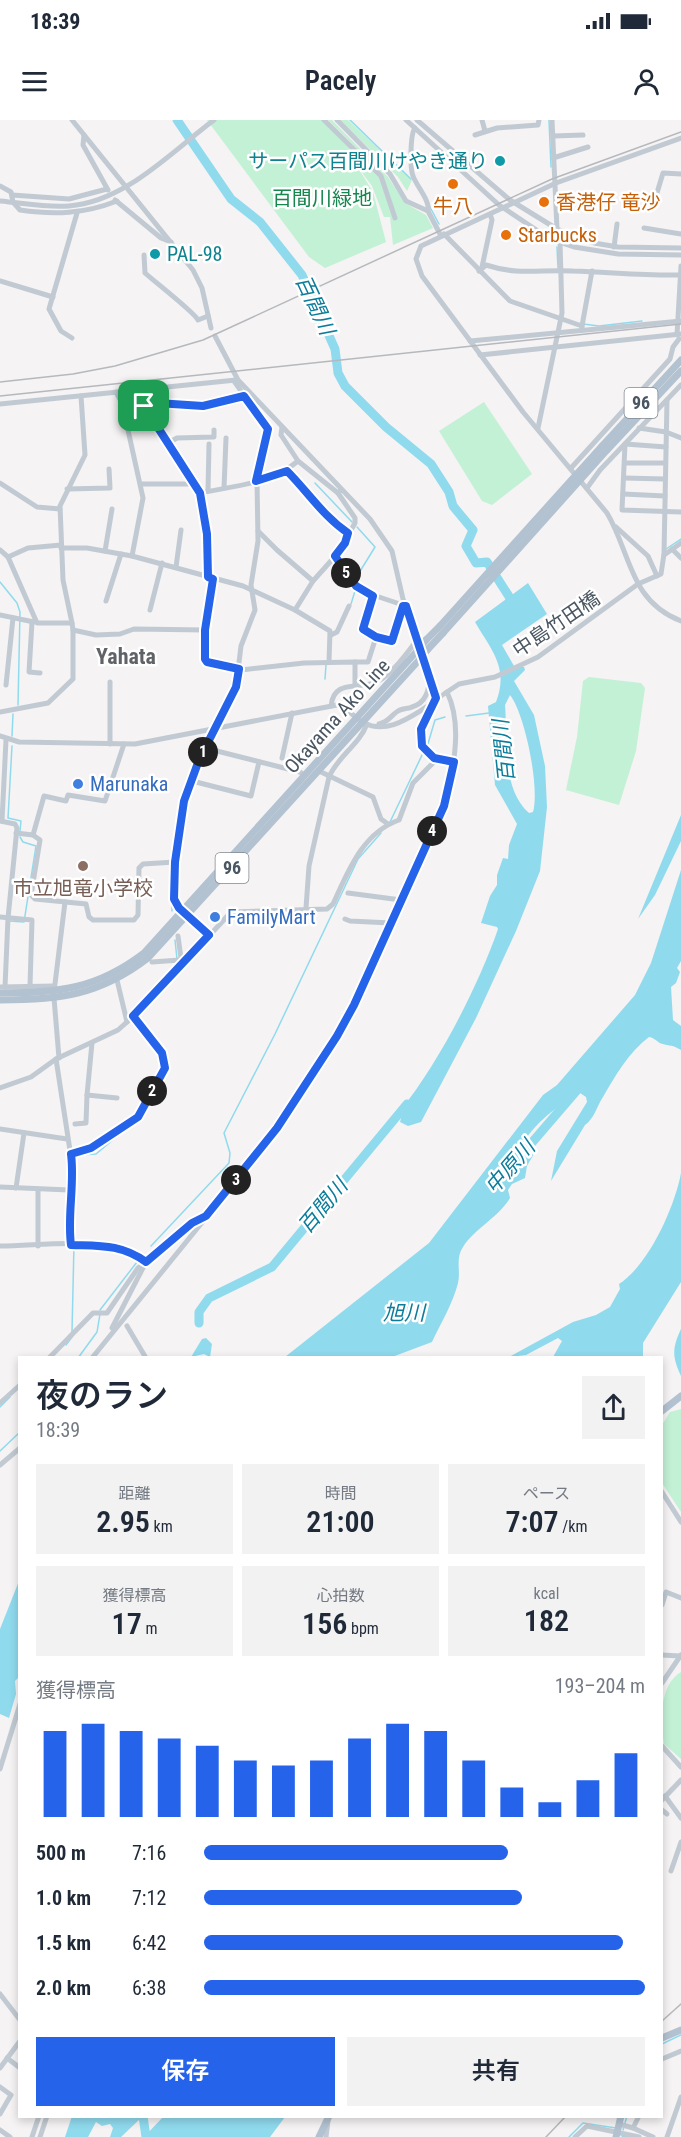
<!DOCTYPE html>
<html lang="ja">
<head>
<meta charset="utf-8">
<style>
  :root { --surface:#fff; --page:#f2f2f3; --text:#1f2937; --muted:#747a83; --accent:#2563eb }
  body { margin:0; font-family:"Roboto Condensed","Noto Sans JP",sans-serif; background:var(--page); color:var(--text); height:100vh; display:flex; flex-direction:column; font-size:22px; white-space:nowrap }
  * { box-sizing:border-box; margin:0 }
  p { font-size:20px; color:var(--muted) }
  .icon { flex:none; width:33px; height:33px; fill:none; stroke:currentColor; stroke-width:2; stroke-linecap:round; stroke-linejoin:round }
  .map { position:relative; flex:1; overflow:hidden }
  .side { position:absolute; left:18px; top:1236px; width:645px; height:762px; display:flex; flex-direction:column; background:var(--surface); border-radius:0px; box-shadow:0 3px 9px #0003 }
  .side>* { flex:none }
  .pin { position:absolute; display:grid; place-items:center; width:51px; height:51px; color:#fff; margin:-26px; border-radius:12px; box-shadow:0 3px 9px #0006 }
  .km { position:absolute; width:30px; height:30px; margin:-15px; border-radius:50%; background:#222; color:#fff; font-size:16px; line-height:30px; text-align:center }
  .round { display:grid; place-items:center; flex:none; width:63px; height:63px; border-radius:0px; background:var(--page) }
  .summary { display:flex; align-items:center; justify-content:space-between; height:102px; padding:0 18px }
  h1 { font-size:33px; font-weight:600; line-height:45px }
  .metrics { display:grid; grid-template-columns:repeat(3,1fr); gap:9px; height:102px; padding:6px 18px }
  .metrics div { display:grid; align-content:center; border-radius:0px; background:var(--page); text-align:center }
  .metrics b { font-size:30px; font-weight:600 }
  .metrics small { font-size:16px; font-weight:400 }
  .metrics p { font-size:16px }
  .chart { height:168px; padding:12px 18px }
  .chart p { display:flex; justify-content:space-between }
  .chart svg { width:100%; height:108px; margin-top:6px; stroke:var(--accent); stroke-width:6 }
  .button { display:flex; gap:12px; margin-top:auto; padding:12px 18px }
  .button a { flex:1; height:69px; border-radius:0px; background:var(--accent); color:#fff; font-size:24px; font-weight:600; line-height:69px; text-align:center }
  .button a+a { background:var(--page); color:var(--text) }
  ul { padding:0 18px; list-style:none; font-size:20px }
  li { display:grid; grid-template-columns:96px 72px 1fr; align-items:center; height:45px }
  li i { height:15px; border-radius:8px; background:var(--accent) }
  .status { display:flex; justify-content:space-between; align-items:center; height:42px; padding:0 30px; background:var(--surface); direction:ltr }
  .status svg { height:16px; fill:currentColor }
  header { display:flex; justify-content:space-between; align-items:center; height:78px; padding:0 18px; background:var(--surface); font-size:27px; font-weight:600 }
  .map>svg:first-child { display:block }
  .green { fill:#c3f1d5 }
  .water { fill:#90daee; fill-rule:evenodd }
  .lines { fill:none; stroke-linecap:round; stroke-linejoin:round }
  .stream { stroke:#90daee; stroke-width:1.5 }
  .river { stroke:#90daee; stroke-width:9 }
  .minor { stroke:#c1cad2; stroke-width:5 }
  .major { stroke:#b3c2d1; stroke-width:7 }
  .rail { stroke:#b5b8bd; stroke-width:1.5 }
  .minor-bridge { stroke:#c1cad2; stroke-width:5 }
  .major-bridge { stroke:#b3c2d1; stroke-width:7 }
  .route-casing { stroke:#fff; stroke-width:12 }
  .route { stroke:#2563eb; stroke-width:8 }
  .culture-dot { fill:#0f9aa8; stroke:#fff; stroke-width:2 }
  .food-dot { fill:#e8710a; stroke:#fff; stroke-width:2 }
  .shop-dot { fill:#3f7fe0; stroke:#fff; stroke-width:2 }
  .education-dot { fill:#8d6e63; stroke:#fff; stroke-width:2 }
  .labels { text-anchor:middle; stroke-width:5; stroke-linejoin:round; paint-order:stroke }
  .shield { fill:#fff; stroke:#808990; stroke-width:1.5 }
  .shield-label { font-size:18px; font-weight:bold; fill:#4a5661 }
  .culture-label { font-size:20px; fill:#0d838f; stroke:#fff; text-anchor:end }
  .park-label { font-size:20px; fill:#17864f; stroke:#fff }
  .food-label { font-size:20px; fill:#c56008; stroke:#fff; text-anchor:start }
  .street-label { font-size:20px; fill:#4a5661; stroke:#fff }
  .shop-label { font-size:20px; fill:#366cbe; stroke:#fff; text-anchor:start }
  .education-label { font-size:20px; fill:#785e54; stroke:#fff }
  .water-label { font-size:21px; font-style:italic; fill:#0c7c9b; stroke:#fff }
  .quarter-label { font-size:22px; font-weight:bold; fill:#5f6368; stroke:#fff }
</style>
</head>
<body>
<div class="status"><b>18:39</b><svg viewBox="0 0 49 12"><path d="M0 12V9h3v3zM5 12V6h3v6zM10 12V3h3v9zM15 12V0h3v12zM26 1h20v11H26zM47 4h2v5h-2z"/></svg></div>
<header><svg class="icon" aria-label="menu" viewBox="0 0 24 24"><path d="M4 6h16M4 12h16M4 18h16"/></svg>Pacely<svg class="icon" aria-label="person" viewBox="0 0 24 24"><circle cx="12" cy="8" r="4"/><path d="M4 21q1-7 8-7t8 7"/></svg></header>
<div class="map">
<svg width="681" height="2017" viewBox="0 0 681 2017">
  <rect width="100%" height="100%" fill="#f5f3f3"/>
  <g class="green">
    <path d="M207 0H322L380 57 397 99 383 55 328 0H332L388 57 405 83 426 95 433 108 393 125 390 97H384L372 66 357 46 373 72 386 122 325 148 309 137Z"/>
    <path d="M340 0H348L412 60 407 71 398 57Z"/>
    <path d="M484 282 532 354 492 385 482 381 439 311Z"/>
    <path d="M589 557 641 563 645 568 636 631 619 685 566 670 577 617 583 561Z"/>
    <path d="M681 1289V1392L662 1363V1305L670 1292Z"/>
    <path d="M681 1552V1639L664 1624C660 1601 659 1565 681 1552Z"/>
  </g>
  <g class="water">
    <path d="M528 463 547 494 502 525 514 546 524 547 525 550 514 561 534 595 545 646 547 687 540 751 516 811 476 898 421 1002 408 1006 400 1002 402 995 400 991C438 944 478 867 498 809L497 807 481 803 490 776 497 765V755L503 738 508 739 509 725 517 704 495 665 488 586 496 582C509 548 492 531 475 502ZM510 575C525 594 540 668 533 692L529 693C501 668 508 620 505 585Z"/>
    <path d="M681 695V721L655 775 638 799Z"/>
    <path d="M681 750V841L677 848 680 852 676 863 671 867 673 900 681 906V930C671 924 672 927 663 924 657 923 656 918 649 917 629 932 615 956 603 977 597 986 594 999 585 1005L551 1061 557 1031 587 982 586 977 580 973C554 987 529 1008 516 1035L520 1038 535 1032 527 1046 525 1058 512 1064 508 1070 510 1078C498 1098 475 1108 463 1127 455 1139 461 1150 458 1163 453 1183 441 1203 432 1222L392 1237H285L429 1123 543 975 557 965 635 875 651 843Z"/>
    <path d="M681 1053V1162L643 1223V1237H553L562 1221 558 1218 526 1235 509 1237 573 1202 596 1195 610 1187 620 1169 619 1164C649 1145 675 1086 681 1053Z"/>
    <path d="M681 1209V1256C672 1237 672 1228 681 1209Z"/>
    <path d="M206 1218 212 1224 210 1237 204 1234 191 1237 202 1219Z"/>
    <path d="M19 1461V1557L15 1561 16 1574 9 1598 0 1594V1509Z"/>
    <path d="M72 1996H142V1997L121 2017H110L113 2008 110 2004 102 2006 96 2002 88 2017H65Z"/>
    <path d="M164 1996H285V1997L270 2017H144Z"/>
  </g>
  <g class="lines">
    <g class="stream">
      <path d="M350 0 411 59"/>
      <path d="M549 0 551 47"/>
      <path d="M430 87 439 104"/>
      <path d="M557 127 558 148"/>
      <path d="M583 204 599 206 642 201"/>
      <path d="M315 363 352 402"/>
      <path d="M666 429 681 419"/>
      <path d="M354 461 375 427 357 407"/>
      <path d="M0 462 17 483 20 492 18 585"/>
      <path d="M351 484 355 471 352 464"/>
      <path d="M325 559 326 545"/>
      <path d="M466 596 489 593"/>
      <path d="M12 616 13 594"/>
      <path d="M12 626 8 698 21 701 20 711"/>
      <path d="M427 627 435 600 445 597"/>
      <path d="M390 702 424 631"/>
      <path d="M171 747 172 791"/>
      <path d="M10 801 24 802 36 726 23 722 20 717"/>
      <path d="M175 820 177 839"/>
      <path d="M170 863 181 852"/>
      <path d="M75 1048V1038L79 1035 96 1034 133 1003"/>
      <path d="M72 1084 74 1058"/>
      <path d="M151 1126 229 1043 230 1033 224 1013 275 914 358 739 381 713"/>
      <path d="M100 1190 137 1142"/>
      <path d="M72 1212 74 1124"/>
      <path d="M66 1225 72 1217"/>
      <path d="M78 1238 97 1212 100 1194"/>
      <path d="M0 1287 10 1277"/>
      <path d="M0 1331 20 1312"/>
      <path d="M662 1924 681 1915"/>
      <path d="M623 2010 627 1996"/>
      <path d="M622 2016 626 2017"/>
      <path d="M569 2017 583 2003 616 2008"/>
    </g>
    <g class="river">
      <path d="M177 0 231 79 260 102 302 155 335 229 338 253 345 266 386 307 431 344 449 372 453 386 473 410 466 426 476 443 487 442 510 478 509 486"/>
      <path d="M511 1047 578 969"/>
      <path d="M199 1203V1192L209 1178 272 1147 407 984"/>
      <path d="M143 1996 146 2017"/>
    </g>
    <g class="minor">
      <path d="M72 0 193 150 202 168 211 208"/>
      <path d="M324 0 381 56 395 98"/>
      <path d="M337 0 390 54 406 81 428 91 441 116"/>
      <path d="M406 0 499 85 550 119 574 127 618 134 681 135"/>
      <path d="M417 0 510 80 557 109 594 123 618 127 681 128"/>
      <path d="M482 0 485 11"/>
      <path d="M552 0 557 109"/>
      <path d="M415 8C410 14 410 49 413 56 417 67 430 80 428 91"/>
      <path d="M84 15 83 25 108 70"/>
      <path d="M475 15 497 8 538 5 539 0"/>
      <path d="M553 16 583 15"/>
      <path d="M681 18 556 63 421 126 416 139 422 156 523 292 607 393C631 433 629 481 681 501"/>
      <path d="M553 38 588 27"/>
      <path d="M0 66 11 72 13 82 20 90C54 95 84 94 117 81"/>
      <path d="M12 75 69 79 107 69"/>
      <path d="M115 80 161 118 171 122"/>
      <path d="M0 81C23 83 46 88 69 86 125 82 171 32 214 0"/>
      <path d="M653 86 663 53 681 54"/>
      <path d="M644 108 681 114"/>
      <path d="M444 114 510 181 582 206V210"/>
      <path d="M614 127 617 104"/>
      <path d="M144 135 145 153C155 162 195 193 198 200L208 196"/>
      <path d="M482 147 492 100 490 94"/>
      <path d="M479 151 486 145C520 156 540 149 573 151 609 152 645 156 681 155"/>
      <path d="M0 161 53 177"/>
      <path d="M582 206 592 151"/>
      <path d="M677 215 681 146"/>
      <path d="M215 216 238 260 370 399 392 431 403 479 419 518 437 578 421 609 422 626 434 638 454 642"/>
      <path d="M72 218 61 211 49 189 77 93"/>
      <path d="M470 221 681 201"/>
      <path d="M480 235 681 214"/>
      <path d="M116 272 122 283 143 378 132 436"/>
      <path d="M122 283 189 287 244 276"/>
      <path d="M0 284 236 260"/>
      <path d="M144 286 200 373"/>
      <path d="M538 308 562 193 560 122"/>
      <path d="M639 308 666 312 681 318"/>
      <path d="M168 323 177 318 214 317V310"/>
      <path d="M666 327 625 324 622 390 681 392"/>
      <path d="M298 341 338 373"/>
      <path d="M625 343H665"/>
      <path d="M571 348 670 239 673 227 679 219"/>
      <path d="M287 351 323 393 348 413"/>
      <path d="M624 358 665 359"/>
      <path d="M0 363 37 387 60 389"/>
      <path d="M141 364H195"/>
      <path d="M224 368 226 318"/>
      <path d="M587 368 600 350 681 265"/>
      <path d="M67 369 110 368 109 349"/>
      <path d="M208 371 209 324"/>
      <path d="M623 374 665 376"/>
      <path d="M616 407 648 436 657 456"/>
      <path d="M258 411 277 430 313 461"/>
      <path d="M61 428H87L132 436 243 466 295 490 330 511 329 542"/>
      <path d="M672 429 681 438"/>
      <path d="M0 430 8 437 37 503H72L73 510V559L48 583 0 592"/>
      <path d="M105 431 112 389"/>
      <path d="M664 435 681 423"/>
      <path d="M335 436 355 466 367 473 406 486"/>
      <path d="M8 437 28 428 61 425"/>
      <path d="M176 447 181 410"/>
      <path d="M208 457 207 414 200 373C233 366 271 364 298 341L281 315 282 307"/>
      <path d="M213 459 205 510 207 542 241 550 304 543 355 542V566"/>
      <path d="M106 481 121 434"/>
      <path d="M150 490 162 443"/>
      <path d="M295 490 313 461 338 433 355 403V398L338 373 341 370"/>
      <path d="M0 495 34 502"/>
      <path d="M32 502 29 552 40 553"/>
      <path d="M72 503 63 460 60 386 85 335 81 276"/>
      <path d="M73 510 96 515 120 514 134 509 205 510"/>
      <path d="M331 515 337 512 349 486"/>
      <path d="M376 517 392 521 403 486"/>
      <path d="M355 542H368L376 517 363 509 373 475"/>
      <path d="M6 565 13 498"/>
      <path d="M444 574 459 564 495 557 538 537 638 464 661 454 664 434 667 280"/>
      <path d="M331 586C334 557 361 572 380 560 395 551 407 532 419 518"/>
      <path d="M379 604C389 602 390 596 398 591 402 588 408 589 412 587 426 583 430 569 429 556"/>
      <path d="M0 616 19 622 135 624 337 585C349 588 354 598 364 603 386 614 407 599 425 588"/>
      <path d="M110 624V562"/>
      <path d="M205 628 300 652 305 656"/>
      <path d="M282 638 292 593"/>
      <path d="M319 651 373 677 381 699 388 704"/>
      <path d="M192 661 251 676 259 642"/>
      <path d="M0 701 15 704 17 708 8 798 5 867"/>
      <path d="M2 701 6 620"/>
      <path d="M16 713 33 715 40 720 31 775 35 779 86 784 89 797 93 800H134L138 795 139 748 143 744 175 742"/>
      <path d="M33 715 44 676 66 681 68 675 105 681 124 624"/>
      <path d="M348 773 401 780"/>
      <path d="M306 788 309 746 329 657C338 636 359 625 367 604"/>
      <path d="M0 797 32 800 30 866"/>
      <path d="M345 799 350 801 391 803"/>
      <path d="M209 815 179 788 174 779 175 742 184 681 199 640 236 567 241 526 255 490 251 465 258 421 257 361 268 309 234 261"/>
      <path d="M178 816 182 846"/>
      <path d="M152 842 180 840"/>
      <path d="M117 860 127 902"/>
      <path d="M0 867 54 866"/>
      <path d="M54 872 65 782"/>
      <path d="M54 878 59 938"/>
      <path d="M92 923 87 975 117 978"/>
      <path d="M56 939 73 1050 69 1070 71 1125"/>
      <path d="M0 968 31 957 56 939 118 910 145 886 231 792 327 789 333 784C348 752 362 713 399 700L413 663 437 639"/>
      <path d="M75 1004 86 1003 87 975"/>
      <path d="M0 1009 67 1019"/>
      <path d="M71 1034 91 1028 138 997 165 948 166 940 162 933 133 896"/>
      <path d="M0 1067 69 1070"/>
      <path d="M16 1068 24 1013"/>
      <path d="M0 1126C46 1126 108 1114 146 1142"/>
      <path d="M38 1126V1069"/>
      <path d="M127 1206 146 1238"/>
      <path d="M112 1208 145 1144"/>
      <path d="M49 1238 93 1193H107L138 1148 202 1098"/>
      <path d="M92 1238 256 1036 321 943 354 885 450 666C455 635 461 601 447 572"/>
      <path d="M0 1283 20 1265"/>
      <path d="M0 1345 20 1328"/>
      <path d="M662 1372 681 1402"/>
      <path d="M662 1485 666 1472 681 1478"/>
      <path d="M662 1535 680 1536"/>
      <path d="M662 1563 681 1535"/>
      <path d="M662 1626 681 1647"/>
      <path d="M0 1649 20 1584"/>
      <path d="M665 1676 681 1698"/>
      <path d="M662 1680 681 1660"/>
      <path d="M662 1690 667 1694"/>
      <path d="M671 1751 681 1722"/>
      <path d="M0 1874 20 1900"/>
      <path d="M7 1938 20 1948"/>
      <path d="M662 1939 681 1931"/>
      <path d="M0 1948 20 1921"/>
      <path d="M0 1967 11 1975 0 1994"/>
      <path d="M619 2004 633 2008 639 1996"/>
      <path d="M633 2008 653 2017"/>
      <path d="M0 2010 10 2017"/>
      <path d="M32 2017 39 1996"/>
      <path d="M40 2017 47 1996"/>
      <path d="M326 2017 328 2001"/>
      <path d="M575 2017 587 2006 639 2017"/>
      <path d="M667 2017 681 1977"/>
    </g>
    <g class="major">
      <path d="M602 326 681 240"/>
      <path d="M607 330 681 251"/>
      <path d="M426 520 440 506"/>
      <path d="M428 529 443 513"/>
      <path d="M0 873C58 873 97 869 144 833L417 531"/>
      <path d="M0 880C60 880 100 875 148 838L420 539"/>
      <path d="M662 1291 681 1276"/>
      <path d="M662 1918 681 1910"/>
      <path d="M319 2017 329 1996"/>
      <path d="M616 2017 621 1996"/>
    </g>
    <g class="rail">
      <path d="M0 262 73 254 115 246 203 220 552 59 681 12"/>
      <path d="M0 276 681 204"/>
      <path d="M662 1901 681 1884"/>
      <path d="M546 2017 566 1996"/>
    </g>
    <path class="minor-bridge" d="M425 588 441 576"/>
    <g class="major-bridge">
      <path d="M440 506 602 326"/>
      <path d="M443 513 607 330"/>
      <path d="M417 531 426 520"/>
      <path d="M420 539 428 529"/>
    </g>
  </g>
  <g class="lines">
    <g class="route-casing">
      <path id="route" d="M244 276 268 309 256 361 287 351C308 372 323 396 348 413L345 423 335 436 356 466 373 476 363 509 376 517 392 521 403 486H406L436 578 421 609 422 626 434 638 454 642 444 686 354 885 337 916 277 1008 206 1096 192 1103 146 1142C121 1124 100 1126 71 1125 67 1095 75 1064 71 1034L91 1028 138 997 165 948 162 933 133 896 209 815 179 788 174 779 175 742 184 681 199 640 236 567 239 549 207 542 205 539V510L213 459 208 457 207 414 200 373 144 286 157 283 203 286Z"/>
    </g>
    <use href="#route" class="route"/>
  </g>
  <g class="culture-dot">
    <circle cx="500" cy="41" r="6"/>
    <circle cx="155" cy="134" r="6"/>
  </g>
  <g class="food-dot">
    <circle cx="453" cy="64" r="6"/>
    <circle cx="544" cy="82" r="6"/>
    <circle cx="506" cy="115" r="6"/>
  </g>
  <g class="shop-dot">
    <circle cx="78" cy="664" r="6"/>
    <circle cx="215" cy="797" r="6"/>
  </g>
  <circle class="education-dot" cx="83" cy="746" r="6"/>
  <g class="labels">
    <g class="shield">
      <rect x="624.5" y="268" width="33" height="30" rx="4.5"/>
      <rect x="215.5" y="733" width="33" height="30" rx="4.5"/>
    </g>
    <g class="shield-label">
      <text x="641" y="289">96</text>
      <text x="232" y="754">96</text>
    </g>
    <g class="culture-label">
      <text x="488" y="48">サーパス百間川けやき通り</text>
      <text x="167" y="141" text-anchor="start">PAL-98</text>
    </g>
    <g class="park-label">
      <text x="322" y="85">百間川緑地</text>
    </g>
    <g class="food-label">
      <text x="556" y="89">香港仔 竜沙</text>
      <text x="453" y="93" text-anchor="middle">牛八</text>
      <text x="518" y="122">Starbucks</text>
    </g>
    <g class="street-label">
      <text transform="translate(556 504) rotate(-34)" y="7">中島竹田橋</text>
      <text transform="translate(337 596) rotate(-48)" y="7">Okayama Ako Line</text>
    </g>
    <g class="shop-label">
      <text x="90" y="671">Marunaka</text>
      <text x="227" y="804">FamilyMart</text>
    </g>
    <g class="education-label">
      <text x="83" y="775">市立旭竜小学校</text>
    </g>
    <g class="water-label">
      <text transform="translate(315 185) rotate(65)" y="7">百間川</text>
      <text transform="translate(504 631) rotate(-96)" y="7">百間川</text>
      <text transform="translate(510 1047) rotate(-49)" y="7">中原川</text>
      <text transform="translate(323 1086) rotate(-50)" y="7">百間川</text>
      <text x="404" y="1200">旭川</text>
    </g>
    <g class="quarter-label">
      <text x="126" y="544">Yahata</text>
    </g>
  </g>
</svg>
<div class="pin" style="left:144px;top:286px;background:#1e9e55"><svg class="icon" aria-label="arrive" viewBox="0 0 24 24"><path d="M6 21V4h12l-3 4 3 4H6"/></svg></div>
<b class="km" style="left:203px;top:632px">1</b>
<b class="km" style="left:152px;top:971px">2</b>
<b class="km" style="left:236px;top:1060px">3</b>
<b class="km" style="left:432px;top:711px">4</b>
<b class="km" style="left:346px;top:453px">5</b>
<section class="side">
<div class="summary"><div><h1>夜のラン</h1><p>18:39</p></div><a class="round"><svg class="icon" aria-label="share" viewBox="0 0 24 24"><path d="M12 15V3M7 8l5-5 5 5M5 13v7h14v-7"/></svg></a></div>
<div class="metrics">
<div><p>距離</p><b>2.95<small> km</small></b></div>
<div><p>時間</p><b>21:00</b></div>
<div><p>ペース</p><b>7:07<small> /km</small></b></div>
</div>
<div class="metrics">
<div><p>獲得標高</p><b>17<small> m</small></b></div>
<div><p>心拍数</p><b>156<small> bpm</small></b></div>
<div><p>kcal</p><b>182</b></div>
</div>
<div class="chart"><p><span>獲得標高</span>193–204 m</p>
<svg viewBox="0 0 160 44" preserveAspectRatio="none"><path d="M5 44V9M15 44V6M25 44V9M35 44V12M45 44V15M55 44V21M65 44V23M75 44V21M85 44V12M95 44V6M105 44V9M115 44V21M125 44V32M135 44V38M145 44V29M155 44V18"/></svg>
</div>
<ul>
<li><b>500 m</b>7:16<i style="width:69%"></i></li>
<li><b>1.0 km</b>7:12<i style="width:72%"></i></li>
<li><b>1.5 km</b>6:42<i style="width:95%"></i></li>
<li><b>2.0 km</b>6:38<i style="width:100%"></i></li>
</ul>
<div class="button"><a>保存</a><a>共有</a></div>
</section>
</div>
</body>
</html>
